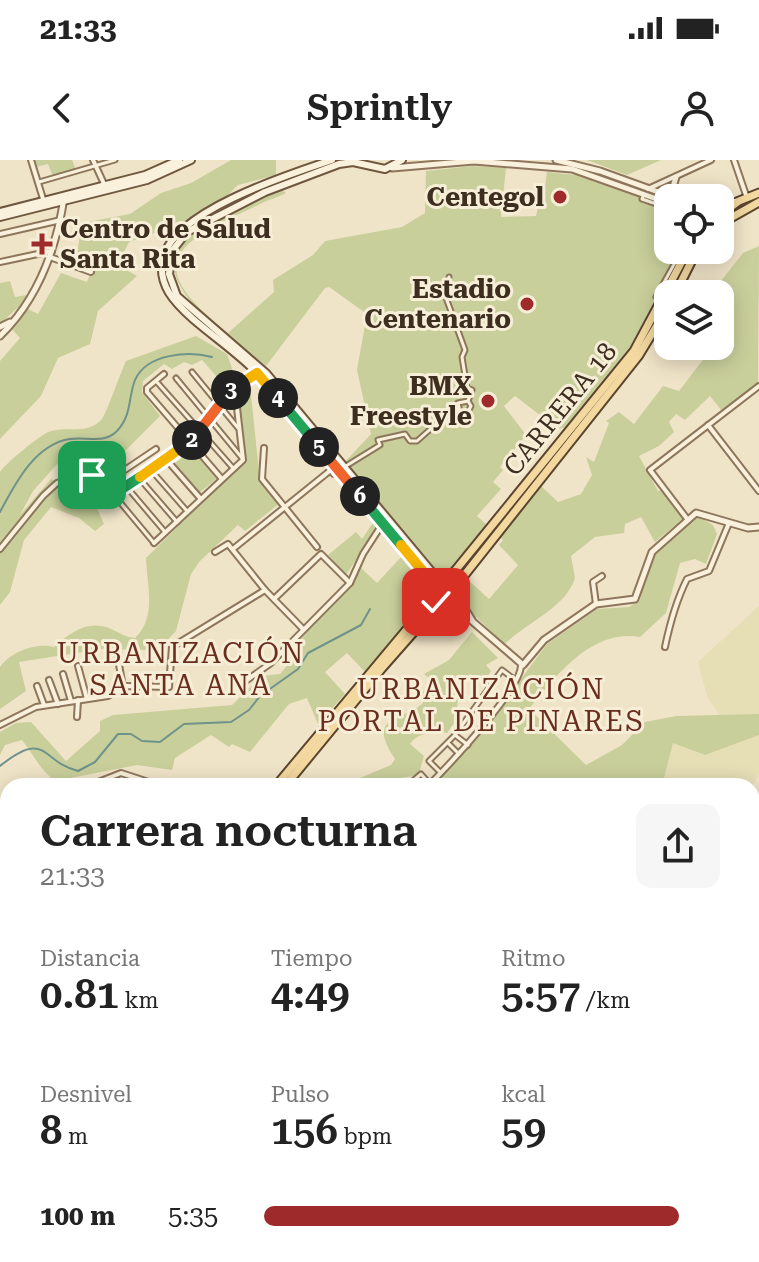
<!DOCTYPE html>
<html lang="es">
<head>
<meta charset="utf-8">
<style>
  :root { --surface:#fff; --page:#f6f6f6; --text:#222; --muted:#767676; --accent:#9e2a2b }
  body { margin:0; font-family:"Roboto Serif",serif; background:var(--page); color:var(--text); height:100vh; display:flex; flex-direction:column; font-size:30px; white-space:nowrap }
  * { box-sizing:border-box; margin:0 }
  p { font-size:26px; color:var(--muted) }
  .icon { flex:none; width:44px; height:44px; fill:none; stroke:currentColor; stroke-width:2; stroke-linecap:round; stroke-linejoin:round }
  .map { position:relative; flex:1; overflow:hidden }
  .drawer { position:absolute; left:0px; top:618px; width:760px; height:484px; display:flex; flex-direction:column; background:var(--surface); border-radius:24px 24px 0 0; box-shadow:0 4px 20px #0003 }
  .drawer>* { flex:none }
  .tools { position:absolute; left:654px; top:24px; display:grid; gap:16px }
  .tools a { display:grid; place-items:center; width:80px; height:80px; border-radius:16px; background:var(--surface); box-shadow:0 4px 20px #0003; font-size:40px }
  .pin { position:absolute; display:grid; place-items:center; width:68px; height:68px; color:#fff; margin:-34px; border-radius:16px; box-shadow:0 4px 12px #0006 }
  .km { position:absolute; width:40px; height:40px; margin:-20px; border-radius:50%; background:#222; color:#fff; font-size:22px; line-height:40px; text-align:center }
  .round { display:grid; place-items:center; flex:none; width:84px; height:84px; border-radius:16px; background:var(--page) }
  .overview { display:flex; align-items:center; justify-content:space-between; height:136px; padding:0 40px }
  h1 { font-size:44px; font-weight:600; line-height:60px }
  .figures { display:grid; grid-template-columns:repeat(3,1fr); gap:12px; height:136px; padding:8px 40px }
  .figures div { display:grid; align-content:center }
  .figures b { font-size:40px; font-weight:600 }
  .figures small { font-size:22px; font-weight:400 }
  .figures p { font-size:22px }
  ul { padding:0 40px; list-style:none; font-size:26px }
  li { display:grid; grid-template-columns:128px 96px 1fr; align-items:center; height:60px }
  li i { height:20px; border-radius:10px; background:var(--accent) }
  .status { display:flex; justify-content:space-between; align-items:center; height:56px; padding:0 40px; background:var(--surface); direction:ltr }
  .status svg { height:22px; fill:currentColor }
  header { display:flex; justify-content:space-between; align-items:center; height:104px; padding:0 40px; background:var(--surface); font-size:36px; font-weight:600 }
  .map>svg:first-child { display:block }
  .farmland { fill:#e6deb5 }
  .green { fill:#c9cf9b }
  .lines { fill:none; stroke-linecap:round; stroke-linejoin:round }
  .stream { stroke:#6f938a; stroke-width:2 }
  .pedestrian-casing { stroke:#8d765c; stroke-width:7 }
  .minor-casing { stroke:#8d765c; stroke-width:8 }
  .tertiary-casing { stroke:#8d765c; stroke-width:9 }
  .secondary-casing { stroke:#6f573f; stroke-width:10 }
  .primary-casing { stroke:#5b4430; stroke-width:11 }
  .pedestrian { stroke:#faf1dc; stroke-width:3 }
  .minor { stroke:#faf1dc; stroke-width:4 }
  .tertiary { stroke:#faf1dc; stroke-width:5 }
  .secondary { stroke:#faf1dc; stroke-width:6 }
  .primary { stroke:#f3d9a0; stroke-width:7 }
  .split-1-casing { stroke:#fff; stroke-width:16 }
  .split-2-casing { stroke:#fff; stroke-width:16 }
  .split-3-casing { stroke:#fff; stroke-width:16 }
  .split-4-casing { stroke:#fff; stroke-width:16 }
  .split-5-casing { stroke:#fff; stroke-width:16 }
  .split-6-casing { stroke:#fff; stroke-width:16 }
  .split-7-casing { stroke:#fff; stroke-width:16 }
  .split-8-casing { stroke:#fff; stroke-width:16 }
  .split-1 { stroke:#22a559; stroke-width:10 }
  .split-2 { stroke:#f5b400; stroke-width:10 }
  .split-3 { stroke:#f0652b; stroke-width:10 }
  .split-4 { stroke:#f5b400; stroke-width:10 }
  .split-5 { stroke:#22a559; stroke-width:10 }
  .split-6 { stroke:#f0652b; stroke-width:10 }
  .split-7 { stroke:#22a559; stroke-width:10 }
  .split-8 { stroke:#f5b400; stroke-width:10 }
  .poi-dot { fill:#9e2a2b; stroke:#f7eed8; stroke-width:3 }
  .labels { text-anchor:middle; stroke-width:6; stroke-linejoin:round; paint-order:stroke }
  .poi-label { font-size:26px; font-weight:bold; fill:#3d2e20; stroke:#f7eed8; text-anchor:end }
  .street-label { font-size:26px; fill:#3d2e20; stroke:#f7eed8 }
  .neighbourhood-label { font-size:28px; letter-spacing:2px; fill:#6b2e1e; stroke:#f7eed8 }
</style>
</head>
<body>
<div class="status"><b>21:33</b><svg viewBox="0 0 49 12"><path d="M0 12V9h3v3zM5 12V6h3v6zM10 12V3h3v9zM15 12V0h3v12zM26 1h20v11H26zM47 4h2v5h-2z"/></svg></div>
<header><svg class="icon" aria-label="back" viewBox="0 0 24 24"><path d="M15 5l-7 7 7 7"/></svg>Sprintly<svg class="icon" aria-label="person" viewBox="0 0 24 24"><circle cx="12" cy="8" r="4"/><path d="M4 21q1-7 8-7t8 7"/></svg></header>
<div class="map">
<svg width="759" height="1102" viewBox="0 0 759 1102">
  <rect width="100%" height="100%" fill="#f0e4c8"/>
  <g class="farmland">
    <path d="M759 446V554L721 557 707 536 698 502Z"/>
    <path d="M759 575V614L752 627 662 626 673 583 705 595Z"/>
    <path d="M752 952H759V1102H575L578 1094H752Z"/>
  </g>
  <g class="green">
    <path d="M33 0H72L76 10 53 17 48 4 36 7Z"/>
    <path d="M231 0H276V15L238 25 221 42 174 73 163 70 129 82 123 94 125 109 137 116 98 151 90 184 58 198 41 236 0 279V201L20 178 11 168 28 149 38 154 61 113 87 122 95 101 77 94 82 63 130 54 161 33 191 23Z"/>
    <path d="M587 0H661L627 15Z"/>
    <path d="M473 6 506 8 501 57 536 56 538 46H542L547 12 577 15 578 11 668 43V90H687L632 187 566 267 558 269 515 236 504 246 526 275 500 307 503 310 493 322 501 329 477 356 489 367 445 416 433 408 383 346 379 347 343 304 371 274 357 210 367 154 329 127 325 128 266 206C236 181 134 118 191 75 217 55 252 43 280 29L286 33C279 37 267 40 258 45 175 84 139 102 228 173L274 132 273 120 313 95 325 81 402 67 425 53 426 11Z"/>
    <path d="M759 86 758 223 722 251 710 236 685 260 676 254 669 262 674 272 659 286 639 296 658 331 662 330 683 359 655 382 641 357 625 364 624 373 595 377 571 396 575 418C566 448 525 463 504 485L465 445 461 437 466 418 489 439 518 405 499 385 503 380 500 377 541 326 558 342 581 334 592 315 586 297 594 302 609 263 606 261 619 252 634 264 663 226 679 231 702 201 705 186H720L717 126 743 93Z"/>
    <path d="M690 90H694L638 193 455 423 452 420 632 195 650 170Z"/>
    <path d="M10 121 15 137 27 135V139L0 164V123Z"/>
    <path d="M196 176 227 194 234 214 218 218 202 200 192 205 184 202 172 209 164 204 143 221 142 232 160 256 123 293 89 308 75 301 59 302 33 331 20 355 51 319 93 339 104 364 95 371 79 358 51 347 24 380 10 432 0 445V312C7 302 38 277 48 272 67 265 87 276 102 259 106 254 121 212 126 201Z"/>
    <path d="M246 228 251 235 260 321 280 343 245 371 238 365 200 401 191 414 176 471 164 484 149 490 102 489 19 502 26 531 0 549V507C10 492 36 482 54 487 70 473 88 459 111 469 120 473 125 477 135 478 157 457 147 426 146 398L245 300 236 234Z"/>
    <path d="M194 289 219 317 200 332 175 303Z"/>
    <path d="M697 356 713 365 717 374 706 404 695 399 680 403 666 453 640 477C592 469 557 514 529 549L586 605 622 585 645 562 676 556 759 554V575L705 595 673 583 662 626H432L470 587 547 484 597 449 629 447 640 440 645 413 656 394Z"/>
    <path d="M374 361 377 368 346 415 328 395 356 372 362 379Z"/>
    <path d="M402 396C410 405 422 414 425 426 432 451 381 494 365 512L347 493 325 512 345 534 318 564 307 538 289 544 250 592 232 584 229 587 211 575 175 598 172 610 137 605 55 621C39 609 34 595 22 580L5 585 0 595V572L16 563 31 562 66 601 100 571V561L113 555 232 545 262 516 280 514C293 501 296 485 307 471 325 449 348 434 360 407L377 423Z"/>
    <path d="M472 472 498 498 486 505 491 511 484 521 470 514 459 528 457 549 462 552 447 573C434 572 418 572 410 584L424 596 419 613C405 621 391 615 375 622L374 626H341L391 605 395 599C365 554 403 562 423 543L420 538 430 519 424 514 449 500Z"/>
    <path d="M8 831V915L0 924V842Z"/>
    <path d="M374 1094H568L565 1102H361Z"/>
  </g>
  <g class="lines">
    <g class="stream">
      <path d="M0 352C15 324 35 284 70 279 86 276 103 285 117 271 132 255 128 238 135 220 147 193 189 191 212 197"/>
      <path d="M0 606C47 568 41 602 78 611L95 602 118 574H131L142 581 160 582 184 564 231 562 249 550 260 536 298 509 308 493 361 465 370 449"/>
    </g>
    <g class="pedestrian-casing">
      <g id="pedestrian">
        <path d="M39 22 115 0"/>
        <path d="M644 34 642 39 668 48"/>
        <path d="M449 117 445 135 465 190 462 197 467 228 472 230 468 241"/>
        <path d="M656 137 682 90"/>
        <path d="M192 212 238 268"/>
        <path d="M176 218 242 298"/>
        <path d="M156 221 233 308"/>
        <path d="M151 310 187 351"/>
        <path d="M333 314 380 285 378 280 405 274 410 281H417L444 257 468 252 471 246 468 241 458 243 460 252"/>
        <path d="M139 318 177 362"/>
        <path d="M126 326 165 372"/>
        <path d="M114 335 154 383"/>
        <path d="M455 575 468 585"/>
        <path d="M448 583 459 594"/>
        <path d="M440 612 429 601 455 575 502 510 514 519"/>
        <path d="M407 626 421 614 430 624"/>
      </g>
    </g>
    <g class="minor-casing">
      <g id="minor">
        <path d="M31 0 44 42"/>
        <path d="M93 0 105 26"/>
        <path d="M734 0 747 38"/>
        <path d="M648 29 711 0"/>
        <path d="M0 74 61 60"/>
        <path d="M50 97 91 112"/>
        <path d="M0 102 52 91"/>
        <path d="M164 214 147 228V232L222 319"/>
        <path d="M708 265 759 331"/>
        <path d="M264 288 262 319 317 387"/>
        <path d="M166 299 200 338"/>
        <path d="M101 326 156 289"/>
        <path d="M688 360 650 310 759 226"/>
        <path d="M154 383 243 300 236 239 230 230"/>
        <path d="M0 389 43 336 57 323 87 313 106 334 113 335 187 285 230 230 257 213"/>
        <path d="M233 389 337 305"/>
        <path d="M215 392 228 384 265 430 303 469"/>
        <path d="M274 439 321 394 350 423"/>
        <path d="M596 444 593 422 602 416"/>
        <path d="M665 487C670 463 676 441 687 419L709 411 729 363"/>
        <path d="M118 499 123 527"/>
        <path d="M78 506 87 539"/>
        <path d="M63 514 71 541"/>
        <path d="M49 520 58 544"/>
        <path d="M247 520 271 503 350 423 363 394 383 363"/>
        <path d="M37 526 44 545"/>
        <path d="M77 557 78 540"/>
        <path d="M0 565 36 547 108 536 126 526 169 527 172 487 265 430"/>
        <path d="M88 626 121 613 161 626"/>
        <path d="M113 626 134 619"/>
        <path d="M428 626C447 607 522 528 521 505"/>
        <path d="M753 634 759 646"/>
        <path d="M0 660 8 657"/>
        <path d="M0 688 8 698"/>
        <path d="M752 854 759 843"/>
        <path d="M752 949 759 950"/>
      </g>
    </g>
    <g class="tertiary-casing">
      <g id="tertiary">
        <path d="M556 0 600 11 675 38"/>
        <path d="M392 8 474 1 572 9 668 43"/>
        <path d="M676 17 673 27 680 38"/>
        <path d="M720 44 738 41"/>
        <path d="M0 167 10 162"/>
        <path d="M0 176C38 139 56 90 64 38"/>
        <path d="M457 436 472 460"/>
        <path d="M446 446 472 461 523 505 544 480 596 444 635 439 652 392 696 353 748 368 759 367"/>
      </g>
    </g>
    <g class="secondary-casing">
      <g id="secondary">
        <path d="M332 0C290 14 174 51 163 98 157 125 175 143 193 159 215 178 239 194 258 214 319 277 368 350 426 415L433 430"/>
        <path d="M402 0 385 9 353 2 339 4 265 32 187 72 172 91 169 114 177 136 266 213 436 417 444 422"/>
        <path d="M0 52 145 15 179 0"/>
        <path d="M0 57 147 20 191 0"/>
      </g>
    </g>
    <g class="primary-casing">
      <g id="primary">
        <path d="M720 55 739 41 759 33"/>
        <path d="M720 64 759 42"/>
        <path d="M675 134 697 90"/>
        <circle cx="445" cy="434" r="12"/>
        <path d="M446 422 634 191 688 90"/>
        <path d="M455 427 639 195 668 147"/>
        <path d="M276 626 433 438"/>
        <path d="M285 626 382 508 426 458 443 446"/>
        <path d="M0 935 8 921"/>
        <path d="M0 970 8 957"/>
      </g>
    </g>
    <use href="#pedestrian" class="pedestrian"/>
    <use href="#minor" class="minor"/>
    <use href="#tertiary" class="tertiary"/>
    <use href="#secondary" class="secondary"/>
    <use href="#primary" class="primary"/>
  </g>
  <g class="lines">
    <g class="split-1-casing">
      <path id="split-1" d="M92 315 111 336 140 317"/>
    </g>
    <g class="split-2-casing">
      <path id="split-2" d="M140 317 192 280"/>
    </g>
    <g class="split-3-casing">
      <path id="split-3" d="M192 280 231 230"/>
    </g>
    <g class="split-4-casing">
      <path id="split-4" d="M231 230 257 213 278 238"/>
    </g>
    <g class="split-5-casing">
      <path id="split-5" d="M278 238 319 287"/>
    </g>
    <g class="split-6-casing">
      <path id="split-6" d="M319 287 360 336"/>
    </g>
    <g class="split-7-casing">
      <path id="split-7" d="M360 336 401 385"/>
    </g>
    <g class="split-8-casing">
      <path id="split-8" d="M401 385 426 415 436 442"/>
    </g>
    <use href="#split-1" class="split-1"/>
    <use href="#split-2" class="split-2"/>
    <use href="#split-3" class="split-3"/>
    <use href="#split-4" class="split-4"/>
    <use href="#split-5" class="split-5"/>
    <use href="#split-6" class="split-6"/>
    <use href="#split-7" class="split-7"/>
    <use href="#split-8" class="split-8"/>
  </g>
  <g class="poi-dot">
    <circle cx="560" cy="37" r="8"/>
    <path d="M38 72h8v8h8v8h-8v8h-8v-8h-8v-8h8z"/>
    <circle cx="527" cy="144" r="8"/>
    <circle cx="488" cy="241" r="8"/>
  </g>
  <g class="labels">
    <g class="poi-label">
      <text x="544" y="46">Centegol</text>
      <text x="60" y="78" text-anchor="start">Centro de Salud<tspan x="60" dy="30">Santa Rita</tspan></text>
      <text x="511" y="138">Estadio<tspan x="511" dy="30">Centenario</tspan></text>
      <text x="472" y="235">BMX<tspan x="472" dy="30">Freestyle</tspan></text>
    </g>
    <g class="street-label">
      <text transform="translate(560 249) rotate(-51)" y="9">CARRERA 18</text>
    </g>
    <g class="neighbourhood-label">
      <text x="181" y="503">URBANIZACIÓN<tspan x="181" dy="32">SANTA ANA</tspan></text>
      <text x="481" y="539">URBANIZACIÓN<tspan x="481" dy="32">PORTAL DE PINARES</tspan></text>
    </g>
  </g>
</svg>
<div class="tools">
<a><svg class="icon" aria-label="locate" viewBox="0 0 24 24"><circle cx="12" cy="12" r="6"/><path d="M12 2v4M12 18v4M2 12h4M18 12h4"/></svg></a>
<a><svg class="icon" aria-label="layers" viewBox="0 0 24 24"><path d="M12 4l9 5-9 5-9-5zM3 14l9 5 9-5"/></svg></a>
</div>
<div class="pin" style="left:92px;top:315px;background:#1e9e55"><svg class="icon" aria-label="arrive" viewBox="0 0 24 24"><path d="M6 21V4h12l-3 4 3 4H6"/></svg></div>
<div class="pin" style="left:436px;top:442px;background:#d93025"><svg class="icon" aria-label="check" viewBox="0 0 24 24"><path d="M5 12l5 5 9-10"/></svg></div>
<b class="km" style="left:192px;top:280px">2</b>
<b class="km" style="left:231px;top:230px">3</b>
<b class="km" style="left:278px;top:238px">4</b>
<b class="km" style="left:319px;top:287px">5</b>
<b class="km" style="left:360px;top:336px">6</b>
<section class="drawer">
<div class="overview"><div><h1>Carrera nocturna</h1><p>21:33</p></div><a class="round"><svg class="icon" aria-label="share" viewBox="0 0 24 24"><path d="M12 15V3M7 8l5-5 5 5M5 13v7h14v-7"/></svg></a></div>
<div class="figures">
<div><p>Distancia</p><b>0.81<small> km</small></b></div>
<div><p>Tiempo</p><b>4:49</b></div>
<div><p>Ritmo</p><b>5:57<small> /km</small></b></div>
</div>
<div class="figures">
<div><p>Desnivel</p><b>8<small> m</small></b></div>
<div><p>Pulso</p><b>156<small> bpm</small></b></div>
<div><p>kcal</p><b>59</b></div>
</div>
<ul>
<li><b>100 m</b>5:35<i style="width:91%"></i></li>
</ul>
</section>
</div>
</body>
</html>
